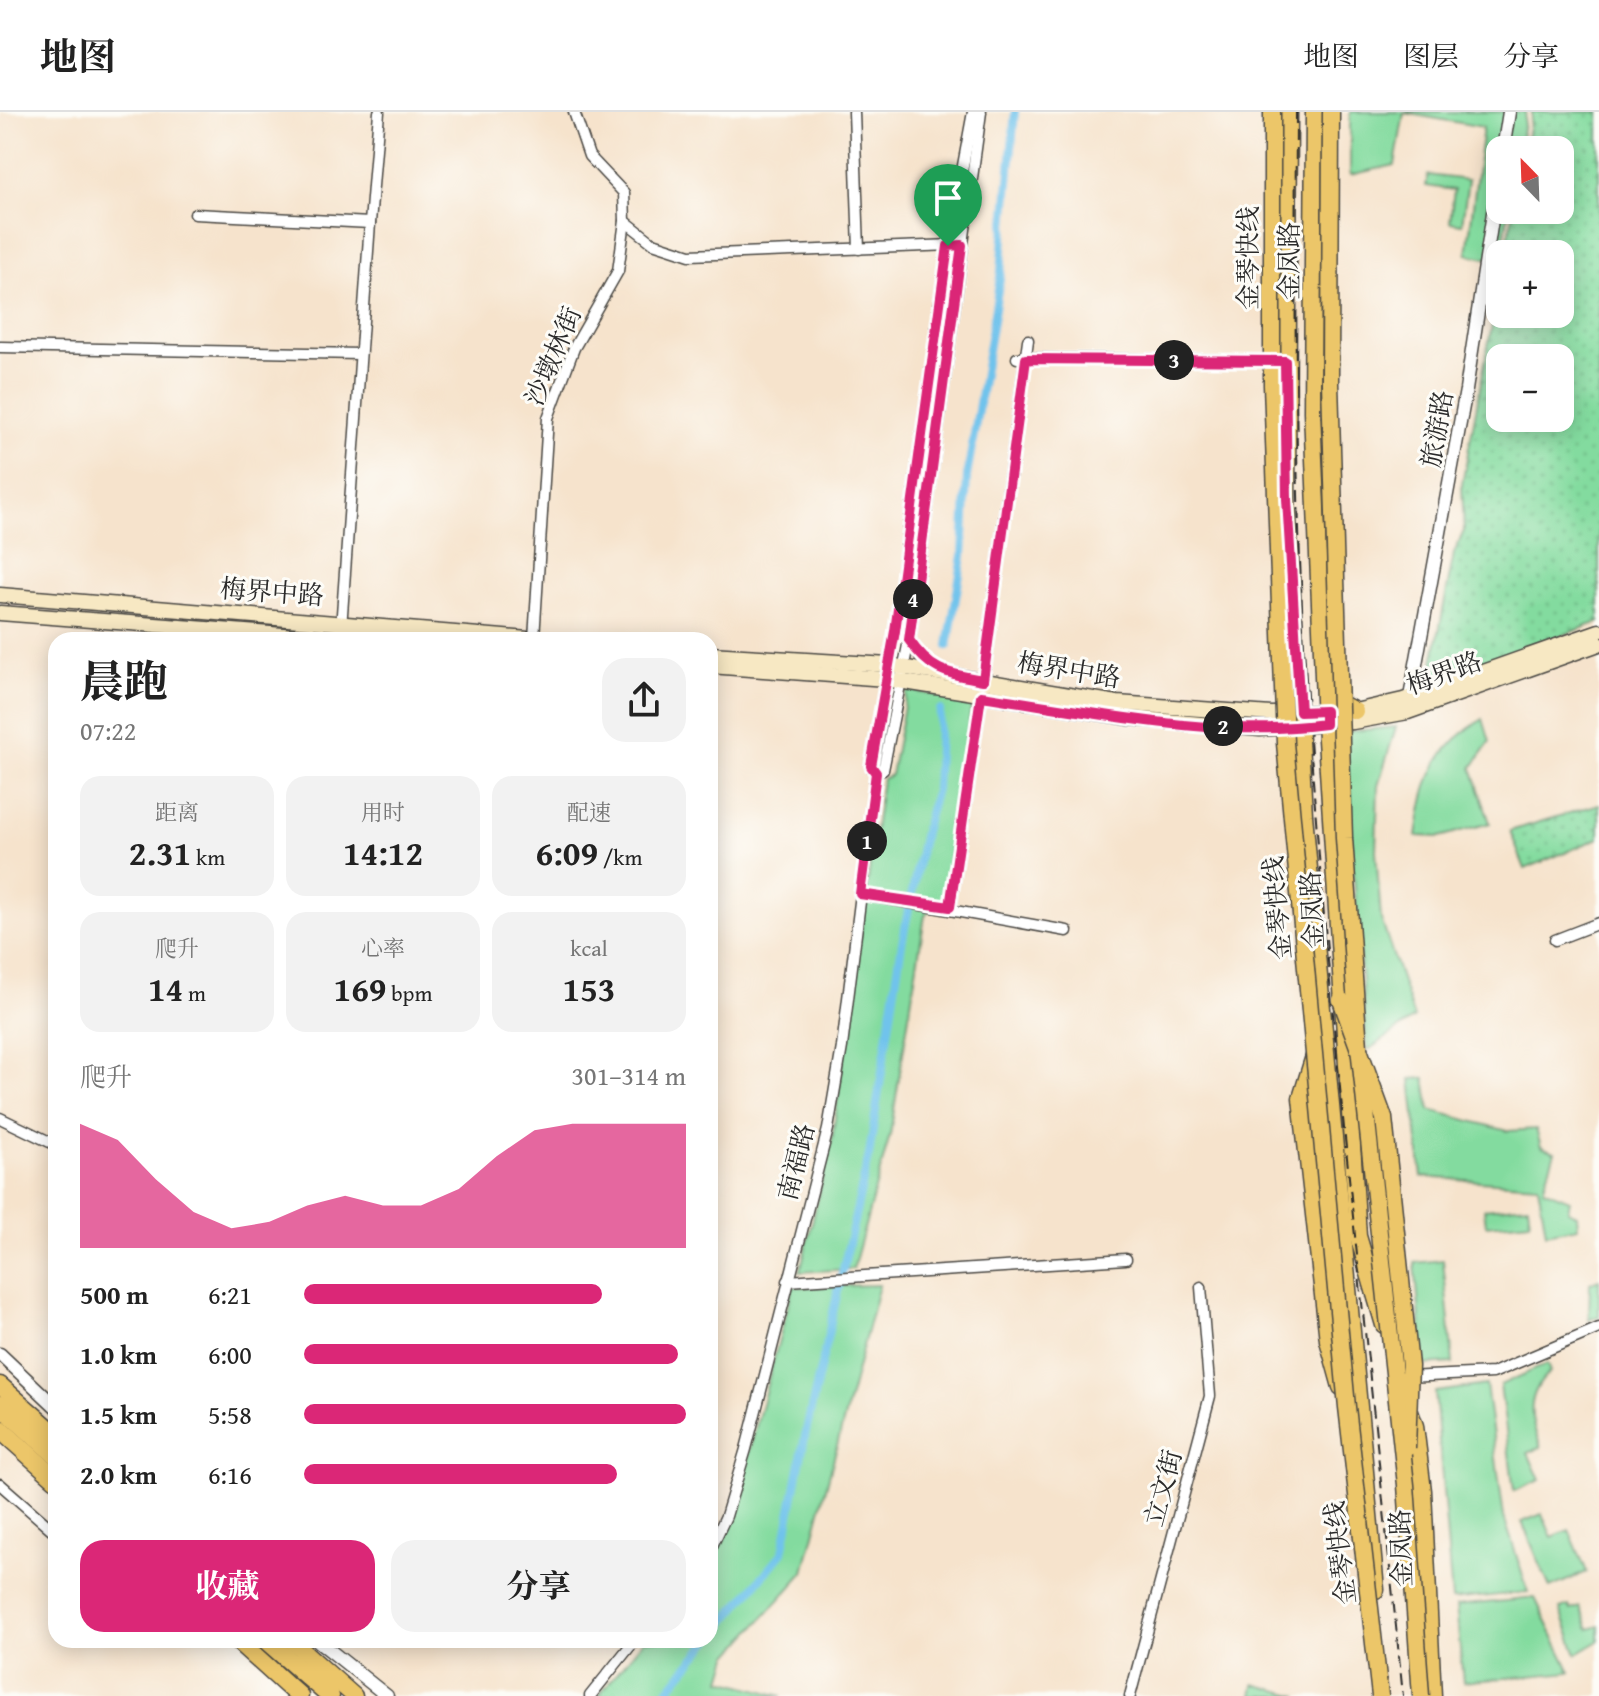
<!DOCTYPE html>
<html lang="zh">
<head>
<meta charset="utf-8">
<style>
  :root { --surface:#fff; --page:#f2f2f2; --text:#222; --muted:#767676; --line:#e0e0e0; --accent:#db2777 }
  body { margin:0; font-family:"Gentium Book Plus","Noto Serif SC",serif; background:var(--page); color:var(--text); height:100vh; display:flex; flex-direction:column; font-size:30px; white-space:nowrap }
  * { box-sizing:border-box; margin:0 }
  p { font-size:26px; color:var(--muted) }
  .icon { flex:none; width:44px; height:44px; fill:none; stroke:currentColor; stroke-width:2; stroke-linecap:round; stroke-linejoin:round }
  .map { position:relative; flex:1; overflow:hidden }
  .side { position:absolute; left:48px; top:520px; width:670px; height:1016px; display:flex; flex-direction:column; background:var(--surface); border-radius:24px; box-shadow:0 4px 20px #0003 }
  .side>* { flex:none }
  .needle { width:52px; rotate:337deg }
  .fabs { position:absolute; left:1486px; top:24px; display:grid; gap:16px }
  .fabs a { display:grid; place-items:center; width:88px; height:88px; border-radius:16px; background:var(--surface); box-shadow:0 4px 20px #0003; font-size:40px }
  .pin { position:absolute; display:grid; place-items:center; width:68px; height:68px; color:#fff; margin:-82px -34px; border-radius:50% 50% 50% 0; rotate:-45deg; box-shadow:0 0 8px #0007 }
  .pin .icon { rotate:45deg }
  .km { position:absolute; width:40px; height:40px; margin:-20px; border-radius:50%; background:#222; color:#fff; font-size:22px; line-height:40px; text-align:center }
  .round { display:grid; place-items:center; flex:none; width:84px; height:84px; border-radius:24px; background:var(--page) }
  .overview { display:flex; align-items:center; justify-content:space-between; height:136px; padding:0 32px }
  h1 { font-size:44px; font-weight:700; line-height:60px }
  .figures { display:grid; grid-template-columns:repeat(3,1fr); gap:12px; height:136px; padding:8px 32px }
  .figures div { display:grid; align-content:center; border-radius:20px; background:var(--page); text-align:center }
  .figures b { font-size:34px; font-weight:700 }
  .figures small { font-size:22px; font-weight:400 }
  .figures p { font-size:22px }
  .chart { height:224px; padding:16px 32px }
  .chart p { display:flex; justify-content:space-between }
  .chart svg { width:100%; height:144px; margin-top:8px; fill:var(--accent); opacity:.7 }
  .cta { display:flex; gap:16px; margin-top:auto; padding:16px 32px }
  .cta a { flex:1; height:92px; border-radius:24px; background:var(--accent); color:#fff; font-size:32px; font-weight:700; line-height:92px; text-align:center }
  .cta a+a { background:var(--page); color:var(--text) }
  ul { padding:0 32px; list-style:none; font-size:26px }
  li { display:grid; grid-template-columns:128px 96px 1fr; align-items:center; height:60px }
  li i { height:20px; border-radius:10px; background:var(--accent) }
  header { display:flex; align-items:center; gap:48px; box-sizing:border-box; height:112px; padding:0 40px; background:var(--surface); border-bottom:2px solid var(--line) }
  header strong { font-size:38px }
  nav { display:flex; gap:44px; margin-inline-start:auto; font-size:28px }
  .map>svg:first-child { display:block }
  .green { fill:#83db9f; stroke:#578365; stroke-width:2 }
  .park { fill:url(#park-dots); stroke:#578365; stroke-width:2; fill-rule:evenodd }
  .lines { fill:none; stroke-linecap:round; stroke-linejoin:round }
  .canal { stroke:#70c3ec; stroke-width:8 }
  .minor-casing { stroke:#494743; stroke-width:13 }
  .tertiary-casing { stroke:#494743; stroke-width:15 }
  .secondary-casing { stroke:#494743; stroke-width:17 }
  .primary-casing { stroke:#494743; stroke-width:19 }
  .trunk-casing { stroke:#494743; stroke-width:19 }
  .motorway-casing { stroke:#494743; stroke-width:21 }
  .minor { stroke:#fff; stroke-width:10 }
  .tertiary { stroke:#fff; stroke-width:12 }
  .secondary { stroke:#f7e8c3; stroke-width:14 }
  .primary { stroke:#ecc669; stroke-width:16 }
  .trunk { stroke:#ecc669; stroke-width:16 }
  .motorway { stroke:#ecc669; stroke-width:18 }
  .rail { stroke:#2b2b2b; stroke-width:2; stroke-dasharray:12 6; stroke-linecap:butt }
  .primary-bridge-casing { stroke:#494743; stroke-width:19; stroke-linecap:butt }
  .trunk-bridge-casing { stroke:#494743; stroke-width:19; stroke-linecap:butt }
  .primary-bridge { stroke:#ecc669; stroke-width:16 }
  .trunk-bridge { stroke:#ecc669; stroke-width:16 }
  .route-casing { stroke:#fff; stroke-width:16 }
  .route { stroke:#db2777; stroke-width:10 }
  .labels { text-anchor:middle; stroke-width:6; stroke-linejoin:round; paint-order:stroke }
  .street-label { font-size:26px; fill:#2b2b2b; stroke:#fdfcf7 }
</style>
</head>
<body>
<header>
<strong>地图</strong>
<nav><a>地图</a><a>图层</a><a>分享</a></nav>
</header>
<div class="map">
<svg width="1599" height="1584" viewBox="0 0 1599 1584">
  <defs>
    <pattern id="park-dots" width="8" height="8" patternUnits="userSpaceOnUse" patternTransform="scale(2)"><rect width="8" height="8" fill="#83db9f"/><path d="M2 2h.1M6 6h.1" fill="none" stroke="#71bc89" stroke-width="1.8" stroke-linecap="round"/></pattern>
  </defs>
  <rect width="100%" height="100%" fill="#fdfcf7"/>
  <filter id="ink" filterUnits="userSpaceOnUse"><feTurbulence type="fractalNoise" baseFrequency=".0125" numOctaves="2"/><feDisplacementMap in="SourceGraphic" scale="16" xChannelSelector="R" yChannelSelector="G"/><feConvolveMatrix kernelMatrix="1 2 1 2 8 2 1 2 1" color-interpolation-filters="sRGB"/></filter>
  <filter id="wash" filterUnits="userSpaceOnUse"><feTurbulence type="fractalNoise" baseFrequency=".006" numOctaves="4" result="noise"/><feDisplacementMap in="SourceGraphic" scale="32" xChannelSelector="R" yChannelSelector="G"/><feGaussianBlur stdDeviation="1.8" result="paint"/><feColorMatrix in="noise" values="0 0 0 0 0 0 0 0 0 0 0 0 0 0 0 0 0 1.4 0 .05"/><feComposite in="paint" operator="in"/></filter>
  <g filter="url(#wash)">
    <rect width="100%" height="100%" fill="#f6e3cc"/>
    <g class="green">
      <path d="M1350 0H1526L1519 38H1500V98H1509L1500 149 1467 142 1483 15 1404 1 1395 53 1350 63Z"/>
      <path d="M1428 63 1468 68 1462 112 1450 110 1454 78 1426 74Z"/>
      <path d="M907 578 972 590 944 788 925 803 890 1023 853 1157 800 1160 832 1028 882 667 891 663Z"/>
      <path d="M1483 607 1490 630 1472 656 1490 711 1440 725 1417 724C1425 669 1433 637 1483 607Z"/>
      <path d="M1396 615 1378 674 1376 739 1381 807 1414 906 1367 939 1343 620Z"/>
      <path d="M1425 966 1430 998 1508 1019 1536 1017 1541 1035 1555 1040 1543 1077 1570 1088 1568 1099 1577 1103 1578 1115 1546 1121 1538 1073 1422 1065 1411 967Z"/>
      <path d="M1528 1093 1530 1109 1486 1113 1484 1097Z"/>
      <path d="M1443 1148 1453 1251 1424 1253 1415 1151Z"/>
      <path d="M1599 1167V1204L1589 1208 1590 1171Z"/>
      <path d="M879 1173 804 1460 729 1544 722 1568 782 1584H598L644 1528H710V1448L731 1408 793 1175Z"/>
      <path d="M1547 1252 1550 1260C1525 1283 1529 1307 1541 1335L1528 1341 1540 1368 1514 1379 1500 1273Z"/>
      <path d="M1486 1273 1504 1405 1528 1480 1452 1488 1435 1280Z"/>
      <path d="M1542 1402 1552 1425 1569 1418 1587 1460 1550 1476 1522 1410Z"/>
      <path d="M1535 1486 1571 1560 1463 1570 1456 1494Z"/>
      <path d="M1569 1494 1571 1498 1580 1495 1589 1517 1599 1514V1529L1577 1542 1560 1497Z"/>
      <path d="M1254 1572 1299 1584H1252Z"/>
    </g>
    <g class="park">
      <path d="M1532 0H1599V510L1439 568 1431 561 1454 441 1464 419 1462 372 1500 171V202H1560V142H1505L1514 98H1560V38H1525ZM1500 246H1560V306H1500Z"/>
      <path d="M1599 692V726L1525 757 1510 719Z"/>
    </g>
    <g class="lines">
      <g class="canal">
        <path d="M948 534 963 444 967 364 1001 160 1015 0"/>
        <path d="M663 1584 783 1440 806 1319 869 1043 902 831 924 720 936 677 940 598"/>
      </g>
    </g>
  </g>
  <g filter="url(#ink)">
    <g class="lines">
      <g class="minor-casing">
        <g id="minor">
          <path d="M854 0 859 137"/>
          <path d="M195 102 370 111 341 516"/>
          <path d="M625 109 653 131 690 143 953 133"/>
          <path d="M370 111 379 0"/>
          <path d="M0 235 359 242"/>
          <path d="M1017 246 1275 249"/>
          <path d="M534 527 548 306 574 236 618 159 625 109 624 81 589 44 574 0"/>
          <path d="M909 528 883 658 876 661 871 654 895 519 948 134 973 0"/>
          <path d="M940 560 922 547 909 528 981 0"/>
          <path d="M983 568 1028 228"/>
          <path d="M860 782 1067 819"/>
          <path d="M950 795 981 584"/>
          <path d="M1555 828 1599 811"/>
          <path d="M0 1006 56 1033"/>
          <path d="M788 1169 1126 1147"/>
          <path d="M1406 1265 1493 1261 1599 1216"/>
          <path d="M0 1372 56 1421"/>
          <path d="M710 1438 726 1404 746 1337 828 1017 842 935 876 661"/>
          <path d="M590 1584 635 1528"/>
          <path d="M1130 1584 1210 1284 1201 1175"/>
        </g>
      </g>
      <g class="tertiary-casing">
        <g id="tertiary">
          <path d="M1503 38 1509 0"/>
          <path d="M1410 585 1466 278 1500 55"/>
          <path d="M0 1242 56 1295"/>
          <path d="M317 1528 387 1584"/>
        </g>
      </g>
      <g class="secondary-casing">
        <g id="secondary">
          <path d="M0 483 540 528"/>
          <path d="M0 501 348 528"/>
          <path d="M710 542 889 553 1117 591 1271 602 1355 599 1403 588 1599 519"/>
          <path d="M710 554 886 567 1130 606 1260 617 1353 610 1408 600 1599 532"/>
        </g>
      </g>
      <g class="primary-casing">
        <g id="primary">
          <path d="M1289 0 1287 387 1304 703 1376 1478"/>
          <path d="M1314 0 1312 299 1325 612 1358 1124 1384 1213"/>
          <path d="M1331 586 1355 599"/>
          <path d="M1314 944 1301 986 1328 1228 1341 1275"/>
          <path d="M1409 1297 1415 1314 1423 1379 1433 1584"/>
        </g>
      </g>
      <g class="trunk-casing">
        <g id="trunk">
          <path d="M0 1273 56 1322"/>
          <path d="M291 1528 354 1584"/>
        </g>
      </g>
      <g class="motorway-casing">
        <g id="motorway">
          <path d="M0 1293 56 1343"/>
          <path d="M0 1317 56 1367"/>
          <path d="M237 1528 299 1584"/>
          <path d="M266 1528 330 1584"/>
        </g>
      </g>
      <use href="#minor" class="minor"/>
      <use href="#tertiary" class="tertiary"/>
      <use href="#secondary" class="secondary"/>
      <use href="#primary" class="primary"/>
      <use href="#trunk" class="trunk"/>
      <use href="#motorway" class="motorway"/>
      <path class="rail" d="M1296 0C1295 194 1294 388 1307 583 1329 917 1370 1251 1403 1584"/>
      <g class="primary-bridge-casing">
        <path id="primary-bridge" d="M1341 888 1384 1006 1410 1254 1407 1336"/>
      </g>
      <g class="trunk-bridge-casing">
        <g id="trunk-bridge">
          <path d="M1272 0V273L1285 631 1347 1295 1380 1584"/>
          <path d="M1331 0 1330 271 1344 726 1359 935 1406 1373 1421 1584"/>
        </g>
      </g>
      <use href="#primary-bridge" class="primary-bridge"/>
      <use href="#trunk-bridge" class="trunk-bridge"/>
    </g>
  </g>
  <g class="lines" filter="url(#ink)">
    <g class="route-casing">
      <path id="route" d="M962 133 909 528C931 560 946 561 983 568L1026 247 1285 249 1287 387 1300 600 1325 599V612C1211 627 1093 600 981 584L950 795 860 782 876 661 871 654 895 519 948 134Z"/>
    </g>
    <use href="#route" class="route"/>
  </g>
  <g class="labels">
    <g class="street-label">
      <text transform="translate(1248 146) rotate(-90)" y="9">金琴快线</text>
      <text transform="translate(1289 149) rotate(-90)" y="9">金凤路</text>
      <text transform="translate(553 244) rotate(-67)" y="9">沙墩林街</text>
      <text transform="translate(1437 317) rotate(-80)" y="9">旅游路</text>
      <text transform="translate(272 480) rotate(4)" y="9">梅界中路</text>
      <text transform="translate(1069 558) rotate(9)" y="9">梅界中路</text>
      <text transform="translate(1444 561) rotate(-20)" y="9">梅界路</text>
      <text transform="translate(1277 796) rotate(-95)" y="9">金琴快线</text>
      <text transform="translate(1312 798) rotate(-93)" y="9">金凤路</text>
      <text transform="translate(796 1050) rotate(-76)" y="9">南福路</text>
      <text transform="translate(1163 1376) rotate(-75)" y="9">立文街</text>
      <text transform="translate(1401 1436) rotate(-92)" y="9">金凤路</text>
      <text transform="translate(1340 1441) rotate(-97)" y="9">金琴快线</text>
    </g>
  </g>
</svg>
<div class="fabs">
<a><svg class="needle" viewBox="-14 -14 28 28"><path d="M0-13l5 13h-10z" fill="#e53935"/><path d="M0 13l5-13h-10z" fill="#767676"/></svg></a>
<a>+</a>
<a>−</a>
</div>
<div class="pin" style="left:948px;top:134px;background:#1e9e55"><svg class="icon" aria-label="arrive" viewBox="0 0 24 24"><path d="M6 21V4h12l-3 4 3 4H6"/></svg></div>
<b class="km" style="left:867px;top:729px">1</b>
<b class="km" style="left:1223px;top:614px">2</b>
<b class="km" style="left:1174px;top:248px">3</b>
<b class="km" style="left:913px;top:487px">4</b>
<section class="side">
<div class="overview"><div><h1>晨跑</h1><p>07:22</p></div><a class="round"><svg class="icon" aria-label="share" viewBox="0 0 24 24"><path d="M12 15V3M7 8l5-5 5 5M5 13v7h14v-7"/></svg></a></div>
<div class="figures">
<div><p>距离</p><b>2.31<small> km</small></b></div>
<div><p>用时</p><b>14:12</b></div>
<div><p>配速</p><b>6:09<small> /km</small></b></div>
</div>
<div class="figures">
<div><p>爬升</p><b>14<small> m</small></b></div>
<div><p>心率</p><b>169<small> bpm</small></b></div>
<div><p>kcal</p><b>153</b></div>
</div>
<div class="chart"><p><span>爬升</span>301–314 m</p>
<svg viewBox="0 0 160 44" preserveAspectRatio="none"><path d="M0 44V6L10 11L20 23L30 33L40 38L50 36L60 31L70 28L80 31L90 31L100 26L110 16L120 8L130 6L140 6L150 6L160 6V44z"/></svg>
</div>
<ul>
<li><b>500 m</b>6:21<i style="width:78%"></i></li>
<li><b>1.0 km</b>6:00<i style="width:98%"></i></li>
<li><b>1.5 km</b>5:58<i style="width:100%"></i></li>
<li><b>2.0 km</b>6:16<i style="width:82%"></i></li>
</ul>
<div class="cta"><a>收藏</a><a>分享</a></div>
</section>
</div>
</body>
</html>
